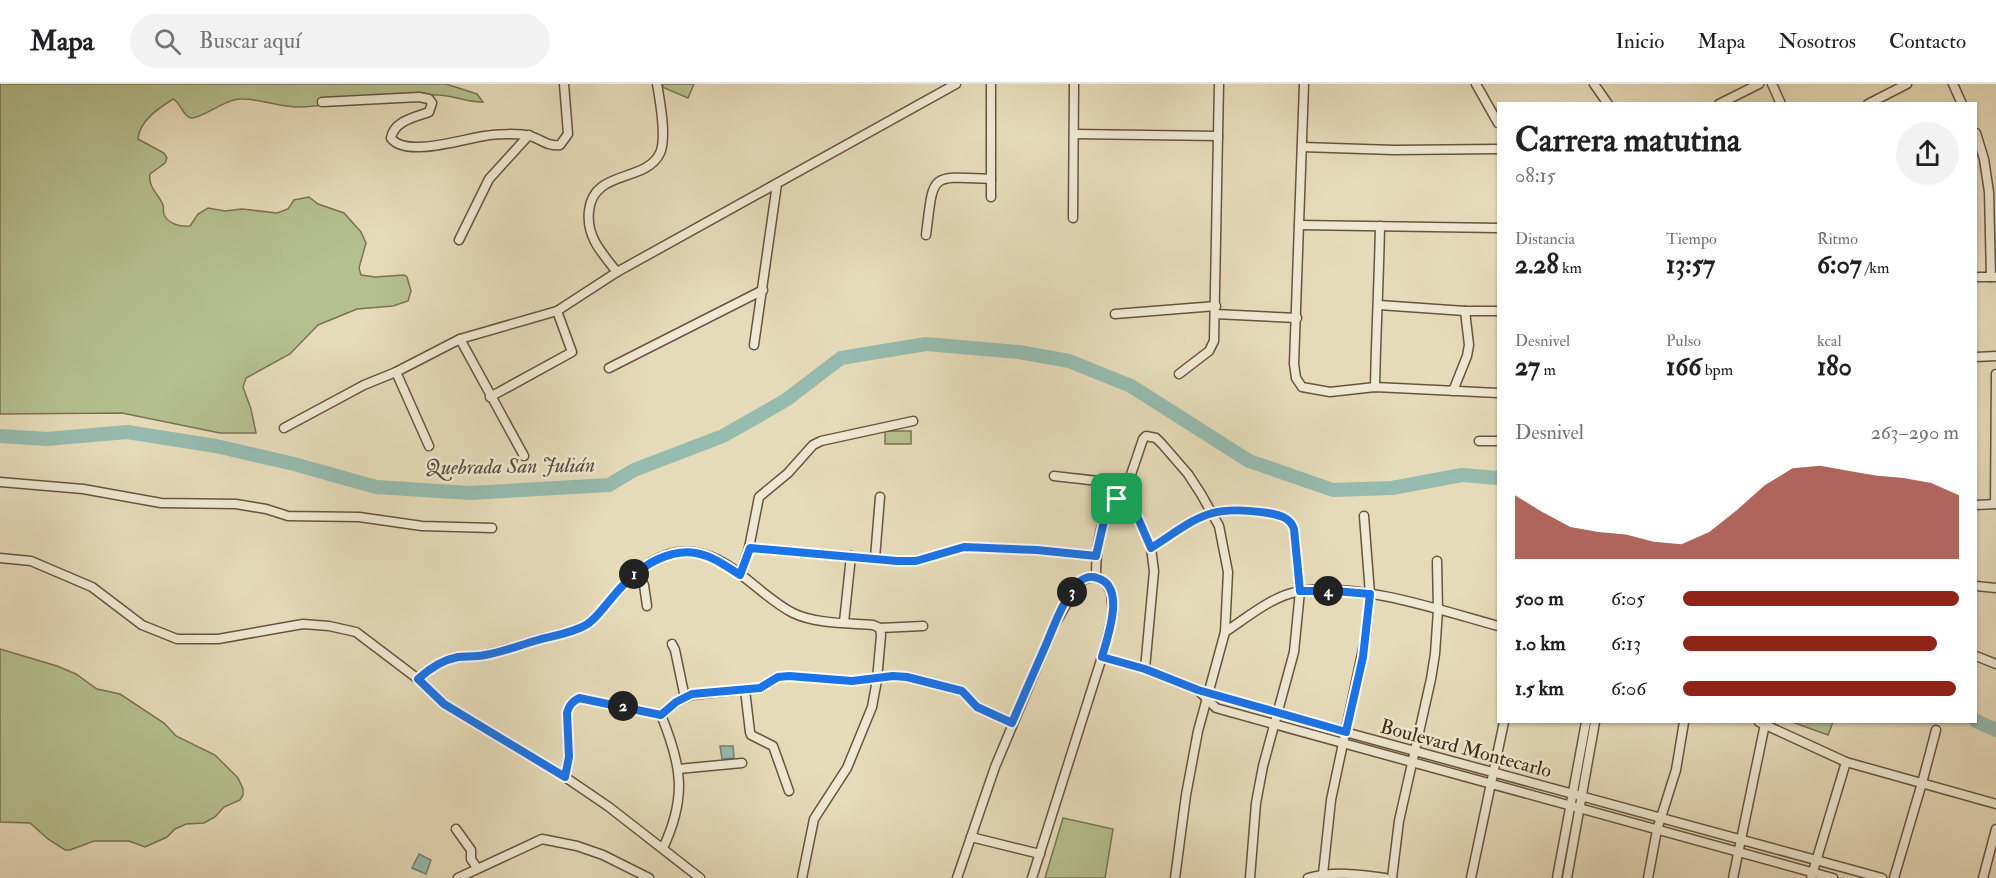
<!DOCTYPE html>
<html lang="es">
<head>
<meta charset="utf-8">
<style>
  :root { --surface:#fff; --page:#f2f2f2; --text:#202124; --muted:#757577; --line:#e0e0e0; --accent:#8f2418 }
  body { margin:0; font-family:"IM FELL Double Pica",serif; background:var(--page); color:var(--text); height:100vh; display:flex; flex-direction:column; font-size:22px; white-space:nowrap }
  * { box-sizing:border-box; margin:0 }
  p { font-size:20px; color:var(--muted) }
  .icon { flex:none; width:33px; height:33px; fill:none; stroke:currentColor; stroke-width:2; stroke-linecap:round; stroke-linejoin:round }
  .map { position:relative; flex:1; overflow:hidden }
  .side { position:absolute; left:1497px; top:18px; width:480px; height:621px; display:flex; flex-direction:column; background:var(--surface); border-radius:0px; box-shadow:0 2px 4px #0004 }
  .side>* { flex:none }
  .pin { position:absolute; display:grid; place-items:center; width:51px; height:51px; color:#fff; margin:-26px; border-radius:12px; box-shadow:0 3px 9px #0006 }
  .km { position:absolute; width:30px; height:30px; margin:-15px; border-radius:50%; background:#222; color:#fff; font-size:16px; line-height:30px; text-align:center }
  .round { display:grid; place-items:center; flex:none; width:63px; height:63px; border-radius:32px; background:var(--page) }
  .overview { display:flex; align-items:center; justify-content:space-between; height:102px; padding:0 18px }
  h1 { font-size:33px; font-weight:700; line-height:45px }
  .stats { display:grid; grid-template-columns:repeat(3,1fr); gap:9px; height:102px; padding:6px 18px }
  .stats div { display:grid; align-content:center }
  .stats b { font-size:26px; font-weight:700 }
  .stats small { font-size:16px; font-weight:400 }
  .stats p { font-size:16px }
  .chart { height:168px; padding:12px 18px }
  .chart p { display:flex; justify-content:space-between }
  .chart svg { width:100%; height:108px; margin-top:6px; fill:var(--accent); opacity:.7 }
  ul { padding:0 18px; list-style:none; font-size:20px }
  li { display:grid; grid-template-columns:96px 72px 1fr; align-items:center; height:45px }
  li i { height:15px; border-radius:8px; background:var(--accent) }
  header { display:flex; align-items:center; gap:36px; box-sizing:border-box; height:84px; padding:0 30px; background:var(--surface); border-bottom:2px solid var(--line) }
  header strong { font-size:28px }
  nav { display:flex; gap:33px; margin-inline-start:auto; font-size:21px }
  .search { width:420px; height:54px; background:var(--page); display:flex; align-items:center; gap:15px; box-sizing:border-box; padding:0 21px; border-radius:33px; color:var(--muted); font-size:22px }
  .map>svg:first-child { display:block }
  .green { fill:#b5c08f; stroke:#7a7452; stroke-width:1.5 }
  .water { fill:#96bbaf; stroke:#738072; stroke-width:1.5 }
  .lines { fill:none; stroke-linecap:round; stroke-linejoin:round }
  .river { stroke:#96bbaf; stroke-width:14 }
  .minor-casing { stroke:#68543f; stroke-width:11 }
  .minor { stroke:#efe8d2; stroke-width:8 }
  .route-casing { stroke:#fff; stroke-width:12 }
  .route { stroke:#1a73e8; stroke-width:8 }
  .labels { text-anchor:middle; stroke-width:5; stroke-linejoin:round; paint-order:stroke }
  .street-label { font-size:20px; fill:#3e2716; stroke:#efe8d2 }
  .water-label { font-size:21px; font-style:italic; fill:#544c3c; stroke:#efe8d2 }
</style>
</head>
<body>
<header>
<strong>Mapa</strong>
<div class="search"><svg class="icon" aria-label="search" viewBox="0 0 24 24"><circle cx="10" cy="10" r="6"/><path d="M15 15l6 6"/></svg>Buscar aquí</div>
<nav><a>Inicio</a><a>Mapa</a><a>Nosotros</a><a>Contacto</a></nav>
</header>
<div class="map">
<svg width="1996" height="794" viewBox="0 0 1996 794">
  <rect width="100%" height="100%" fill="#e6dbb9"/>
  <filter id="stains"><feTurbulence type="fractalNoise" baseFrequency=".00333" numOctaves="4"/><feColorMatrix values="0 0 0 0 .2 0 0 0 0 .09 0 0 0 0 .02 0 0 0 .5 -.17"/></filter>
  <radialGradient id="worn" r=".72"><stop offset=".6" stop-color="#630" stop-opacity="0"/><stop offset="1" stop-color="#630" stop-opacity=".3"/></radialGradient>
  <g class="green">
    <path d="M0 0H446L477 10 483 18C468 19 453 11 438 11 392 9 347 21 301 23 281 24 262 15 242 15 226 14 200 36 191 34 182 32 181 18 173 15 159 24 139 37 138 55L164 69 167 74 165 79 150 90C148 104 158 109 163 121 164 124 163 128 164 131 169 140 180 143 190 142L198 130 208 124 225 127 242 125 277 129 288 125 294 116 309 113 318 120 344 129 361 148 366 159 359 184 361 191 375 193 404 191 407 193 411 207 408 217 393 222 357 225 318 241 290 270 246 294 243 303 251 325 256 349H220L122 329 0 330Z"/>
    <path d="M664 0H694L688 14 662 3Z"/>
    <rect x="885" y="347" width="26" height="13"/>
    <path d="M0 565 57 582 76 590 97 605 120 610 164 639 176 652 215 671 238 694 243 705V711L240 716 224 723 215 733 204 739 186 740 175 745 167 753 145 763 129 757H94L70 766H65L48 755 30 739 0 738Z"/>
    <path d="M1792 638H1833L1828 651Z"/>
    <path d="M1063 734 1113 745 1105 794H1045Z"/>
  </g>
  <g class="water">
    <path d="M720 662H733L734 674 722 675Z"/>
    <path d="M419 770 431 776 426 790 412 784Z"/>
  </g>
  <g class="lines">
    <g class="river">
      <path d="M0 352 47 355 127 348 216 362 294 380 376 403 470 409 609 401 634 386 723 352 786 316 841 274 926 260 1019 268 1069 277 1131 302 1249 377 1333 406 1392 404 1462 391 1498 394"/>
      <path d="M1976 637 1996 646"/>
    </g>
    <g class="minor-casing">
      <g id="minor">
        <path d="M1304 0 1294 280 1296 294 1302 303 1330 308 1375 303 1498 309"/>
        <path d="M1476 0 1498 39"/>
        <path d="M1594 0 1608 20"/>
        <path d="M1772 0 1781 20"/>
        <path d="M1953 0 1962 20"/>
        <path d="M322 18 419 13 429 15 432 19 429 28C415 33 394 37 391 54 405 74 463 55 484 52 495 50 520 49 530 52 541 55 548 63 560 61L568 50 564 0"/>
        <path d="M1719 20 1759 0"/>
        <path d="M1868 20 1907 0"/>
        <path d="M1976 49 1984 75 1989 108 1991 193"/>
        <path d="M1074 50 1218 52"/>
        <path d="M1302 63 1394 66 1498 65"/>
        <path d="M991 113V0"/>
        <path d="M1073 134 1074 0"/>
        <path d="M1299 141 1498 144"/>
        <path d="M926 151C934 89 928 92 991 95"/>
        <path d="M459 156 489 95 529 51"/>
        <path d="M617 188C602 169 586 153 589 127 593 85 646 99 660 69 667 54 660 17 657 0"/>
        <path d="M1976 193H1996"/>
        <path d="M1379 221 1465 227H1498"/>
        <path d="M1115 230 1216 222"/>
        <path d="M1215 230 1297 234"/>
        <path d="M460 255 524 372"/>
        <path d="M754 261 777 100"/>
        <path d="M1976 273 1996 272"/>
        <path d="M609 284 763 206"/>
        <path d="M396 288 429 362"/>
        <path d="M1179 290 1209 267 1214 257 1219 0"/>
        <path d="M1375 303C1376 249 1379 196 1380 142"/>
        <path d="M1453 307 1467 272 1469 261 1465 227"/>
        <path d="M490 313 572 268 557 227"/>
        <path d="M284 344 364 301 396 288 460 255 557 227 617 188 956 0"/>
        <path d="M1479 357H1498"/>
        <path d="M1054 392C1066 394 1106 396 1113 401 1117 404 1116 411 1117 415"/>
        <path d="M0 398 83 405 161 419 236 420 266 425 288 432 359 433 422 442 492 444"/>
        <path d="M1123 414 1143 355 1146 352 1156 354 1162 360 1188 390 1201 410 1219 442 1228 488 1225 548 1198 647 1186 711 1175 794"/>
        <path d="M1123 414 1134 425 1151 464 1154 487 1145 585"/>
        <path d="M1995 420 1996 290"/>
        <path d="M1976 421 1996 420"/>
        <path d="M749 464 897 477H916L964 463 1037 466 1096 472"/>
        <path d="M1151 464C1199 433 1208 420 1268 429 1280 431 1290 433 1294 445L1300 507 1294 568 1263 682 1256 719 1250 794"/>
        <path d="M0 474 31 477 92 503 142 541 177 555H218L303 540 329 542 356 548 418 595 444 620 565 693 609 723 700 794"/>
        <path d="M875 474 880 413"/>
        <path d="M637 488 644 501 647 522"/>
        <path d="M740 491 749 464 759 413 788 389 813 361 821 357 913 337"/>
        <path d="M1096 493C1096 469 1098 433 1117 415L1123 414"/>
        <path d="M1976 502 1996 504"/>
        <path d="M844 538 851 472"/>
        <path d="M1225 548C1248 533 1273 511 1301 507 1362 499 1440 526 1498 542"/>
        <path d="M672 560 675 566 685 614"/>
        <path d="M1976 572 1996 580"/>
        <path d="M1102 573 1145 585 1198 606 1345 648 1882 794"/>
        <path d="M418 595C429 585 442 576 457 573 466 572 475 573 484 571 502 568 519 561 537 556 553 552 570 549 584 542 596 535 604 523 613 513 632 490 661 464 693 468 733 473 758 511 793 529 816 540 848 539 873 541L880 544 923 542"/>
        <path d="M745 606 750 648 751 651 773 662 789 707"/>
        <path d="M1198 606 1216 624 1223 626 1833 794"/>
        <path d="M661 631C682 682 687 713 663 764"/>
        <path d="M1759 638 1846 678 1996 720"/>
        <path d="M678 685 742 679"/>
        <path d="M565 693 569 673 567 629C569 621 572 618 579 614L661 631 676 618 692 611 760 604 778 593 789 592 852 597 893 592 907 593 962 607 977 623 1012 639"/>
        <path d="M456 745 471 766V775L477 784"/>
        <path d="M971 753 1040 770"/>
        <path d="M458 794 542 755 577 762 603 771 649 794"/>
        <path d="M802 794 814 735 847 684 872 623 877 596 881 551 880 544"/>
        <path d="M957 794 995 683 1054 542 1079 498 1088 494 1096 493 1105 498 1111 508 1113 530 1102 573 1032 794"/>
        <path d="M1308 794C1333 787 1359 790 1385 794"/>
        <path d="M1321 794 1323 790 1331 716 1366 551 1370 510 1364 432"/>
        <path d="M1392 794 1399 737 1431 595 1435 570 1438 526 1437 477"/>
        <path d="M1471 794 1504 638"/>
        <path d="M1557 794 1586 638"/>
        <path d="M1567 794 1595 638"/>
        <path d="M1648 794 1657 746 1676 686 1684 638"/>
        <path d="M1733 794 1765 640"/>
        <path d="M1811 794 1846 678"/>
        <path d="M1894 794 1922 699 1936 646"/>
        <path d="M1983 794 1996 745"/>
      </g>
    </g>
    <use href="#minor" class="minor"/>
  </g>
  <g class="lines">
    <g class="route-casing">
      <path id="route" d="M1123 414 1134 425 1151 464C1199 433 1208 420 1268 429 1279 431 1290 433 1294 445L1300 507H1335L1370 510 1363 573 1346 648 1198 606 1145 585 1102 573C1107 554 1127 502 1097 494 1089 491 1081 495 1076 501 1062 519 1054 542 1045 563 1034 588 1023 613 1012 639L977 623 962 607 907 593 893 592 852 597 789 592 778 593 760 604 692 610 676 618 661 631 579 614C572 618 569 621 567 629L569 673 565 693 444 620 418 595C429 585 442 576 458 573 467 572 476 573 485 571 503 568 520 561 538 556 553 552 572 549 586 541 596 535 603 524 611 515 627 495 647 476 673 470 699 463 719 477 740 491L750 464 897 477H916L964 463 1037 466 1096 472 1106 428 1117 415Z"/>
    </g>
    <use href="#route" class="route"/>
  </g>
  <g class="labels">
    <g class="street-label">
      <text transform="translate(1466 664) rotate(15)" y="7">Boulevard Montecarlo</text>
    </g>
    <g class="water-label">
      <text transform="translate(510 382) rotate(-1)" y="7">Quebrada San Julián</text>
    </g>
  </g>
  <rect width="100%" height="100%" filter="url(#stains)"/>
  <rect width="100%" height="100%" fill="url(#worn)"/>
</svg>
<div class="pin" style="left:1117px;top:415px;background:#1e9e55"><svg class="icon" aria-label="arrive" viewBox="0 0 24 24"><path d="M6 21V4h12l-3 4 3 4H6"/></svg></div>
<b class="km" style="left:634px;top:490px">1</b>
<b class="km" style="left:623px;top:622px">2</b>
<b class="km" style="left:1072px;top:508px">3</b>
<b class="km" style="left:1328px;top:507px">4</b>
<section class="side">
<div class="overview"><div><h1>Carrera matutina</h1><p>08:15</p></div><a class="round"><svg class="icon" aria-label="share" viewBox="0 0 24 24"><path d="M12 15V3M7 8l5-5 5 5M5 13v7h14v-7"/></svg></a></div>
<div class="stats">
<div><p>Distancia</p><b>2.28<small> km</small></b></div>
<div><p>Tiempo</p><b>13:57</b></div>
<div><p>Ritmo</p><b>6:07<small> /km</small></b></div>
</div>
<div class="stats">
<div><p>Desnivel</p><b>27<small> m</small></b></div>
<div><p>Pulso</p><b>166<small> bpm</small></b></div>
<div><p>kcal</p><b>180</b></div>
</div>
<div class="chart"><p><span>Desnivel</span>263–290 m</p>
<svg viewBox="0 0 160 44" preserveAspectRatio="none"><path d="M0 44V18L10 25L20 31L30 33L40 34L50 37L60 38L70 33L80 24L90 14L100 7L110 6L120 8L130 10L140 11L150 13L160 18V44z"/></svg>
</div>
<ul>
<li><b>500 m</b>6:05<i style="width:100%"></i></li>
<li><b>1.0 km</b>6:13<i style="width:92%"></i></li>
<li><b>1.5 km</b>6:06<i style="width:99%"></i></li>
</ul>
</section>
</div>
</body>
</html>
